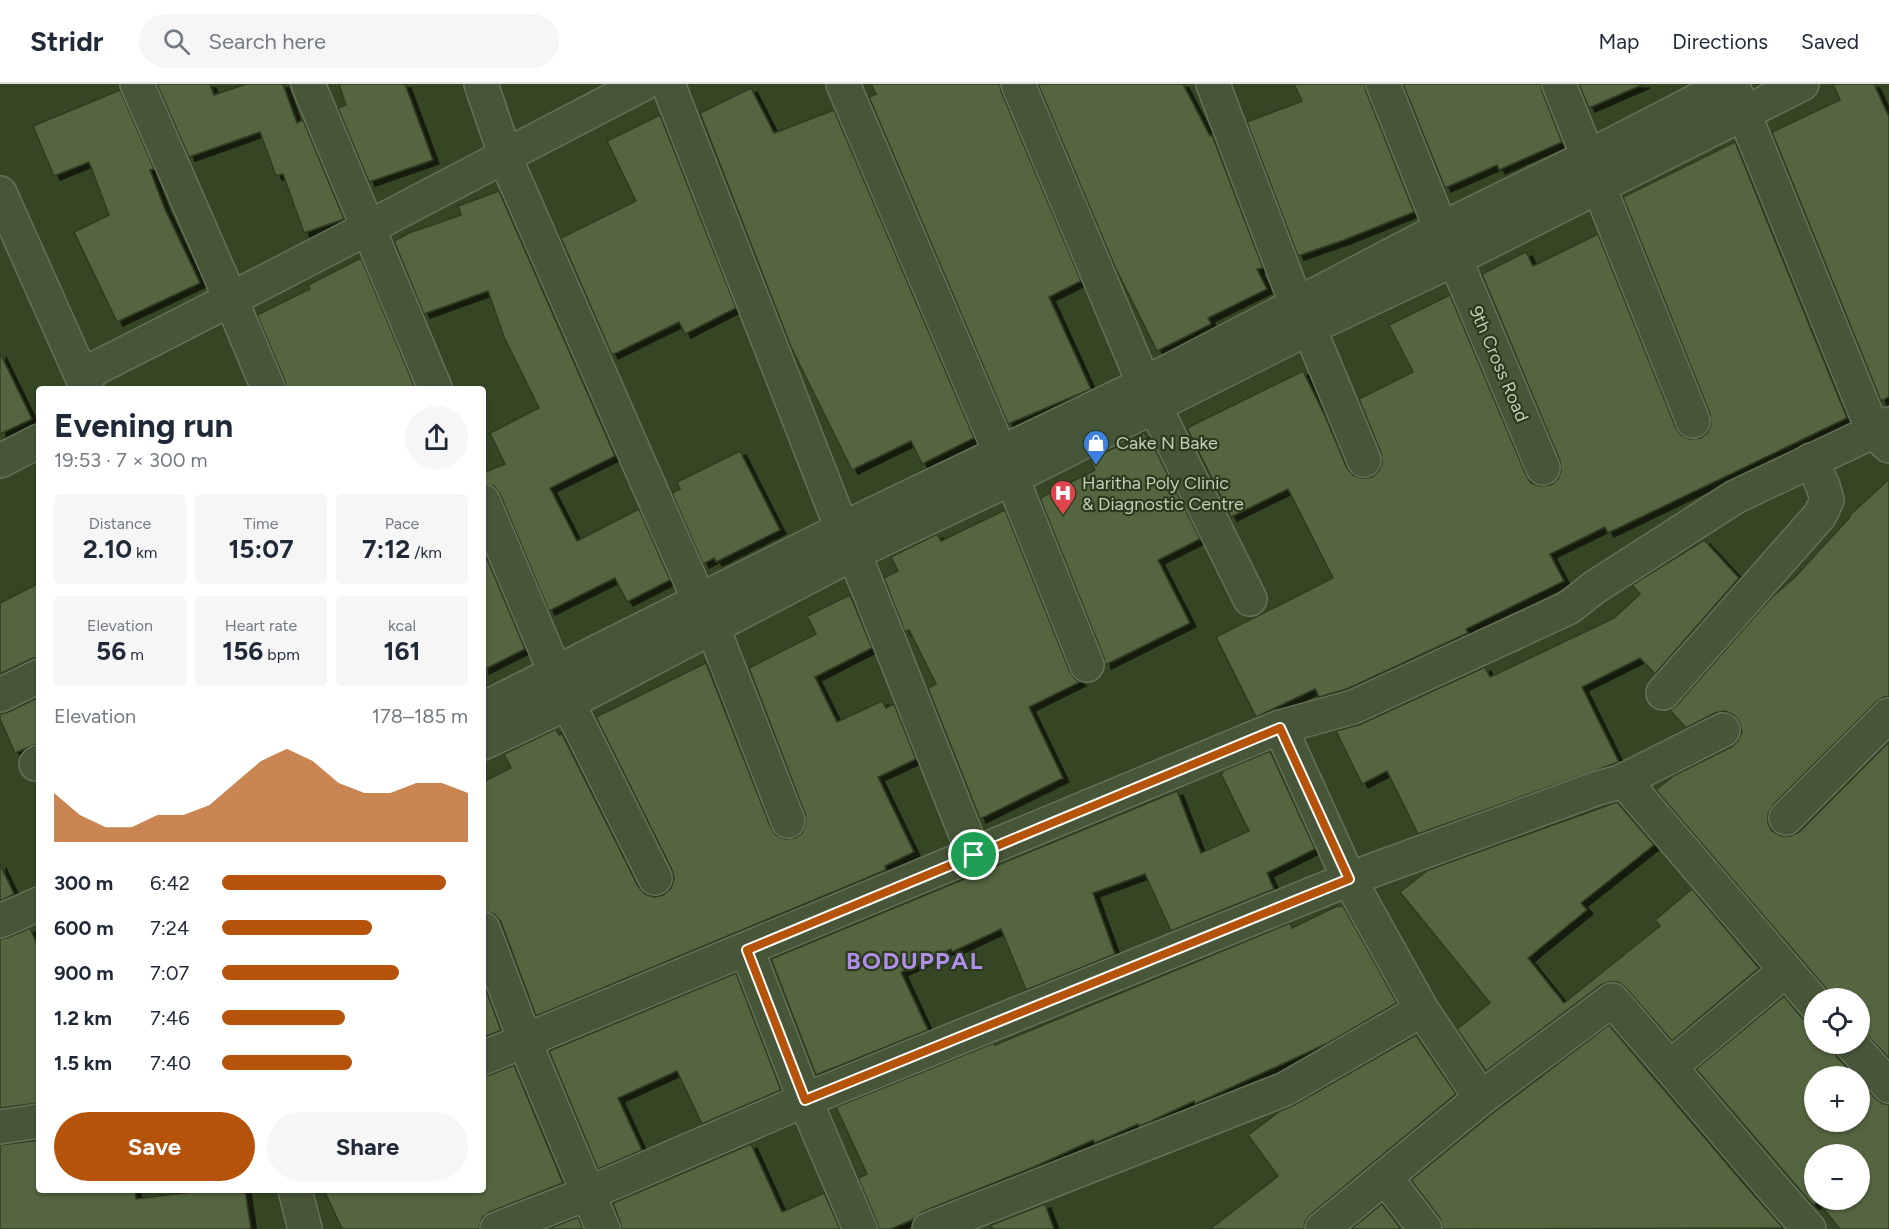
<!DOCTYPE html>
<html lang="en">
<head>
<meta charset="utf-8">
<style>
  :root { --surface:#fff; --page:#f6f6f7; --text:#1f2937; --muted:#747a83; --line:#e0e1e3; --accent:#b45309 }
  body { margin:0; font-family:Figtree,sans-serif; background:var(--page); color:var(--text); height:100vh; display:flex; flex-direction:column; font-size:22px; white-space:nowrap }
  * { box-sizing:border-box; margin:0 }
  p { font-size:20px; color:var(--muted) }
  .icon { flex:none; width:33px; height:33px; fill:none; stroke:currentColor; stroke-width:2; stroke-linecap:round; stroke-linejoin:round }
  .map { position:relative; flex:1; overflow:hidden }
  .details { position:absolute; left:36px; top:302px; width:450px; height:807px; display:flex; flex-direction:column; background:var(--surface); border-radius:6px; box-shadow:0 2px 4px #0004 }
  .details>* { flex:none }
  .buttons { position:absolute; left:1804px; top:904px; display:grid; gap:12px }
  .buttons a { display:grid; place-items:center; width:66px; height:66px; border-radius:50%; background:var(--surface); box-shadow:0 2px 4px #0004; font-size:30px }
  .pin { position:absolute; display:grid; place-items:center; width:51px; height:51px; color:#fff; margin:-26px; border:3px solid #fff; border-radius:50%; box-shadow:0 2px 6px #0007 }
  .round { display:grid; place-items:center; flex:none; width:63px; height:63px; border-radius:32px; background:var(--page) }
  .summary { display:flex; align-items:center; justify-content:space-between; height:102px; padding:0 18px }
  h1 { font-size:33px; font-weight:700; line-height:45px }
  .metrics { display:grid; grid-template-columns:repeat(3,1fr); gap:9px; height:102px; padding:6px 18px }
  .metrics div { display:grid; align-content:center; border-radius:6px; background:var(--page); text-align:center }
  .metrics b { font-size:26px; font-weight:700 }
  .metrics small { font-size:16px; font-weight:400 }
  .metrics p { font-size:16px }
  .chart { height:168px; padding:12px 18px }
  .chart p { display:flex; justify-content:space-between }
  .chart svg { width:100%; height:108px; margin-top:6px; fill:var(--accent); opacity:.7 }
  .button { display:flex; gap:12px; margin-top:auto; padding:12px 18px }
  .button a { flex:1; height:69px; border-radius:36px; background:var(--accent); color:#fff; font-size:24px; font-weight:700; line-height:69px; text-align:center }
  .button a+a { background:var(--page); color:var(--text) }
  ul { padding:0 18px; list-style:none; font-size:20px }
  li { display:grid; grid-template-columns:96px 72px 1fr; align-items:center; height:45px }
  li i { height:15px; border-radius:8px; background:var(--accent) }
  header { display:flex; align-items:center; gap:36px; box-sizing:border-box; height:84px; padding:0 30px; background:var(--surface); border-bottom:2px solid var(--line) }
  header strong { font-size:28px }
  nav { display:flex; gap:33px; margin-inline-start:auto; font-size:21px }
  .search { width:420px; height:54px; background:var(--page); display:flex; align-items:center; gap:15px; box-sizing:border-box; padding:0 21px; border-radius:33px; color:var(--muted); font-size:22px }
  .map>svg:first-child { display:block }
  .building { fill:#546540; stroke:#2e3c20; stroke-width:1.5; fill-rule:evenodd; filter:url(#shadow) }
  .lines { fill:none; stroke-linecap:round; stroke-linejoin:round }
  .minor-casing { stroke:#657258; stroke-width:36 }
  .tertiary-casing { stroke:#657258; stroke-width:36 }
  .minor { stroke:#475539; stroke-width:33 }
  .tertiary { stroke:#475539; stroke-width:33 }
  .route-casing { stroke:#fff; stroke-width:12 }
  .route { stroke:#b45309; stroke-width:8 }
  .labels { text-anchor:middle; stroke-width:4.5; stroke-linejoin:round; paint-order:stroke }
  .street-label { font-size:18px; fill:#c2ceb7; stroke:#2c3b1e }
  .poi-label { font-size:18px; fill:#c2ceb7; stroke:#2c3b1e; text-anchor:start }
  .district-label { font-size:24px; font-weight:bold; letter-spacing:1.5px; fill:#af8fea; stroke:#2c3b1e }
</style>
</head>
<body>
<header>
<strong>Stridr</strong>
<div class="search"><svg class="icon" aria-label="search" viewBox="0 0 24 24"><circle cx="10" cy="10" r="6"/><path d="M15 15l6 6"/></svg>Search here</div>
<nav><a>Map</a><a>Directions</a><a>Saved</a></nav>
</header>
<div class="map">
<svg width="1889" height="1145" viewBox="0 0 1889 1145">
  <defs>
    <filter id="shadow"><feDropShadow dx="6" dy="4" stdDeviation="0" flood-color="#0009"/></filter>
  </defs>
  <rect width="100%" height="100%" fill="#354624"/>
  <g class="building">
    <path d="M157 0H210L214 11 246 0H283L297 39 303 36 344 135 304 149 283 90 276 92 260 48 189 73Z"/>
    <path d="M339 0H405L433 76 369 98 338 24 346 21Z"/>
    <path d="M871 0H1000L1001 7 1081 197 1049 213 1091 305 1008 340 869 13 876 10Z"/>
    <path d="M1038 0H1183L1210 52 1212 51 1263 184 1257 185 1267 205 1208 234 1211 240 1157 267 1115 183Z"/>
    <path d="M1294 0H1365L1366 7 1414 128 1344 156 1298 172 1247 38 1302 17Z"/>
    <path d="M1403 0H1541L1542 7 1562 58 1499 86 1497 81 1445 104Z"/>
    <path d="M1579 0H1644L1589 24Z"/>
    <path d="M1833 0H1874L1889 33V313L1881 317 1772 48 1840 16Z"/>
    <path d="M751 4 774 49 834 26 974 354 922 380 911 357 852 386 791 263 700 29Z"/>
    <path d="M120 6 154 85 150 86 164 123 200 199 117 238 74 148 109 131 89 78 54 92 33 42Z"/>
    <path d="M660 31 736 224 685 250 679 238 612 271 561 154 636 117 607 57Z"/>
    <path d="M1735 58 1847 334 1608 449 1605 443 1550 470 1564 497 1466 545 1468 549 1347 605 1319 613 1315 605 1256 633 1216 553 1333 494 1288 405 1231 433 1187 344 1303 287 1325 332 1347 384 1353 391 1361 394 1372 393 1379 387 1382 379 1381 369 1359 315 1413 288 1389 241 1450 211 1526 391 1531 399 1540 402 1551 401 1558 395 1561 387 1560 377 1482 190 1526 168 1533 182 1598 150 1676 344 1681 351 1690 355 1701 354 1708 348 1711 340 1710 330 1623 113Z"/>
    <path d="M499 107 615 372 550 404 577 457 639 425 670 496 627 518 615 494 549 527 500 410 494 402 483 399V389L505 380 490 349 539 324 504 253 488 207 424 230 394 157 409 149 461 131 458 122Z"/>
    <path d="M361 174 415 304H286L285 297 257 231 310 205 308 201Z"/>
    <path d="M0 269 32 335 0 350Z"/>
    <path d="M1144 349 1151 362 1153 361 1200 455 1158 476 1190 539 1105 581 1104 574 1040 414 1095 386 1090 376Z"/>
    <path d="M740 367 780 446 716 478 714 474 703 480 672 409 680 405 677 398Z"/>
    <path d="M1889 395V613H1884L1876 618 1773 721 1768 730V739L1772 747 1781 752H1790L1799 748 1889 658V974L1860 944V915H1833L1829 908 1656 706 1673 692 1731 663 1738 657 1742 648 1739 637 1734 631 1725 627 1715 629 1686 644 1670 626 1677 621 1771 514 1795 493 1850 433 1849 432Z"/>
    <path d="M1005 426 1070 588 1075 595 1080 598 1029 623 1063 694 980 735 928 604 936 600 909 546 905 548 884 494 898 487 891 473 937 450 941 457Z"/>
    <path d="M1704 456 1739 494 1655 590 1640 574 1582 603 1619 678 1418 750 1387 687 1362 700 1336 647 1361 640 1485 583 1490 593 1614 534 1640 510 1632 501Z"/>
    <path d="M483 465 525 565 483 586Z"/>
    <path d="M39 499V573L31 575 0 590V519Z"/>
    <path d="M850 511 872 564 815 593 837 638 882 617 886 624 894 620 916 675 878 693 914 768 885 782 886 786 536 932 501 838 494 830 483 827V698L511 684 504 670 556 645 559 651 562 650 638 802 645 810 654 813 663 811 671 804 674 795 672 786 596 633 706 579 771 744 776 751 785 755 795 754 802 749 806 740 805 730 749 584 816 550 807 532Z"/>
    <path d="M39 613V659L15 669 0 635V630L8 628Z"/>
    <path d="M1270 667 1315 765 1267 789 1274 805 1171 847 1145 790 1093 809 1115 870 1026 906 1001 845 952 868 951 865 901 888 928 946 816 991 771 875 1177 707 1201 769 1249 747 1221 690 1223 689 1222 687Z"/>
    <path d="M1617 718 1654 761 1581 819 1587 826 1528 874 1564 919 1660 842 1655 836 1692 805 1759 884 1672 957 1626 904 1618 898H1609L1601 901 1486 987 1457 945 1490 919 1400 808 1428 786Z"/>
    <path d="M0 780 14 810 0 817Z"/>
    <path d="M1337 822H1343L1397 919 1328 959 1195 1020 1194 1017 1147 1039 1139 1042 1138 1040 1095 1059 1093 1056 1034 1083 922 1128 914 1135 891 1145H878L877 1138 858 1094 867 1090 836 1023 994 959 995 961 1290 839 1292 844Z"/>
    <path d="M30 844 39 865V1019L0 1024V855L7 854Z"/>
    <path d="M736 889 781 1006 702 1040 677 987 618 1014 642 1066 598 1085 549 967Z"/>
    <path d="M483 898 501 946 483 954Z"/>
    <path d="M1784 912 1801 933 1808 937 1815 938V960H1833V964L1837 973 1856 993H1815V1038H1860V998L1876 1015 1883 1020H1889V1145H1840L1818 1118 1814 1121 1812 1120 1696 985ZM1815 1071H1860V1116H1815Z"/>
    <path d="M1609 941 1745 1101 1783 1144 1443 1145 1440 1134 1411 1096 1493 1029Z"/>
    <path d="M1416 951 1456 1010 1310 1131 1305 1138 1304 1145H1210L1278 1092 1248 1051 1280 1027 1294 1021Z"/>
    <path d="M514 981 563 1099 490 1128 482 1134 479 1145H342L324 1106H483V992L490 991Z"/>
    <path d="M39 1056V1106H135L136 1115 208 1106H245L251 1145H0V1061Z"/>
    <path d="M751 1060 782 1128 824 1109 840 1145H621L620 1138 613 1119Z"/>
    <path d="M1045 1120 1054 1145H993L991 1141Z"/>
    <path d="M1382 1120 1401 1145H1351Z"/>
    <path d="M578 1133 583 1145H548Z"/>
  </g>
  <g class="lines">
    <g class="minor-casing">
      <g id="minor">
        <path d="M137 0 231 216 268 304"/>
        <path d="M308 0 435 304"/>
        <path d="M481 0 510 85 699 516"/>
        <path d="M668 0 842 445"/>
        <path d="M843 0 1000 368"/>
        <path d="M1018 0 1144 300"/>
        <path d="M1213 0 1296 219 1309 244 1364 376"/>
        <path d="M1383 0 1441 145"/>
        <path d="M1559 0 1588 73"/>
        <path d="M1732 0 1873 347 1889 362"/>
        <path d="M1599 103 1693 337"/>
        <path d="M1455 175 1543 384"/>
        <path d="M82 291C270 197 456 97 643 0"/>
        <path d="M1155 323 1250 515"/>
        <path d="M0 377 39 357"/>
        <path d="M1012 394 1087 581"/>
        <path d="M483 417 555 588"/>
        <path d="M854 469 974 771"/>
        <path d="M713 544 788 737"/>
        <path d="M1663 609 1820 431 1827 416 1823 402 1811 376"/>
        <path d="M0 611 39 592"/>
        <path d="M568 619 655 794"/>
        <path d="M1280 643 1349 795 1422 926 1481 1014"/>
        <path d="M36 680 39 678"/>
        <path d="M1620 698 1723 646"/>
        <path d="M1786 734 1889 631"/>
        <path d="M0 837 39 820"/>
        <path d="M483 845 534 980 603 1145"/>
        <path d="M747 866 805 1016 860 1145"/>
        <path d="M1851 960 1889 1002"/>
        <path d="M483 974 1280 643 1353 623 1568 524 1595 503 1735 413 1889 340"/>
        <path d="M1671 982 1785 887"/>
        <path d="M0 1043 39 1037"/>
        <path d="M1385 1093 1425 1145"/>
        <path d="M497 1145 589 1109 805 1016 1349 795 1598 704 1624 697 1815 920"/>
        <path d="M929 1145 1285 1005 1422 926"/>
        <path d="M1322 1145 1481 1014 1612 916C1679 992 1742 1070 1809 1145"/>
      </g>
    </g>
    <g class="tertiary-casing">
      <g id="tertiary">
        <path d="M0 109 87 304"/>
        <path d="M483 625 842 445 1144 300 1441 145 1588 73 1729 0"/>
        <path d="M483 659 568 619 854 469 1012 394 1309 244 1455 175 1802 0"/>
        <path d="M295 1106 305 1145"/>
      </g>
    </g>
    <use href="#minor" class="minor"/>
    <use href="#tertiary" class="tertiary"/>
  </g>
  <g class="lines">
    <g class="route-casing">
      <path id="route" d="M1280 644 1349 795 805 1016 747 866Z"/>
    </g>
    <use href="#route" class="route"/>
  </g>
  <defs>
    <g id="shop-pin" transform="scale(1.35)"><path d="M0 17L-7.5 6A9.5 9.5 0 1 1 7.5 6Z" fill="#3f7fe0" stroke="#2c3b1e"/><path d="M-5-2.5h2.3a2.7 3.5 0 0 1 5.4 0H5L5.5 6h-11ZM-1.5-2.5h3a1.5 2.3 0 0 0-3 0Z" fill="#fff"/></g>
    <g id="hospital-pin" transform="scale(1.35)"><path d="M0 17L-7.5 6A9.5 9.5 0 1 1 7.5 6Z" fill="#e0444e" stroke="#2c3b1e"/><path d="M-5-5h3v3.5h4V-5h3V5h-3V1.5h-4V5h-3Z" fill="#fff"/></g>
  </defs>
  <g fill-rule="evenodd">
    <use href="#shop-pin" x="1096" y="359"/>
    <use href="#hospital-pin" x="1063" y="409"/>
  </g>
  <g class="labels">
    <g class="street-label">
      <text transform="translate(1499 280) rotate(67)" y="6">9th Cross Road</text>
    </g>
    <g class="poi-label">
      <text x="1116" y="365">Cake N Bake</text>
      <text x="1082" y="405">Haritha Poly Clinic<tspan x="1082" dy="21">&amp; Diagnostic Centre</tspan></text>
    </g>
    <g class="district-label">
      <text x="915" y="885">BODUPPAL</text>
    </g>
  </g>
</svg>
<div class="buttons">
<a><svg class="icon" aria-label="locate" viewBox="0 0 24 24"><circle cx="12" cy="12" r="6"/><path d="M12 2v4M12 18v4M2 12h4M18 12h4"/></svg></a>
<a>+</a>
<a>−</a>
</div>
<div class="pin" style="left:974px;top:771px;background:#1e9e55"><svg class="icon" aria-label="arrive" viewBox="0 0 24 24"><path d="M6 21V4h12l-3 4 3 4H6"/></svg></div>
<section class="details">
<div class="summary"><div><h1>Evening run</h1><p>19:53 · 7 × 300 m</p></div><a class="round"><svg class="icon" aria-label="share" viewBox="0 0 24 24"><path d="M12 15V3M7 8l5-5 5 5M5 13v7h14v-7"/></svg></a></div>
<div class="metrics">
<div><p>Distance</p><b>2.10<small> km</small></b></div>
<div><p>Time</p><b>15:07</b></div>
<div><p>Pace</p><b>7:12<small> /km</small></b></div>
</div>
<div class="metrics">
<div><p>Elevation</p><b>56<small> m</small></b></div>
<div><p>Heart rate</p><b>156<small> bpm</small></b></div>
<div><p>kcal</p><b>161</b></div>
</div>
<div class="chart"><p><span>Elevation</span>178–185 m</p>
<svg viewBox="0 0 160 44" preserveAspectRatio="none"><path d="M0 44V24L10 33L20 38L30 38L40 33L50 33L60 29L70 20L80 11L90 6L100 11L110 20L120 24L130 24L140 20L150 20L160 24V44z"/></svg>
</div>
<ul>
<li><b>300 m</b>6:42<i style="width:91%"></i></li>
<li><b>600 m</b>7:24<i style="width:61%"></i></li>
<li><b>900 m</b>7:07<i style="width:72%"></i></li>
<li><b>1.2 km</b>7:46<i style="width:50%"></i></li>
<li><b>1.5 km</b>7:40<i style="width:53%"></i></li>
</ul>
<div class="button"><a>Save</a><a>Share</a></div>
</section>
</div>
</body>
</html>
